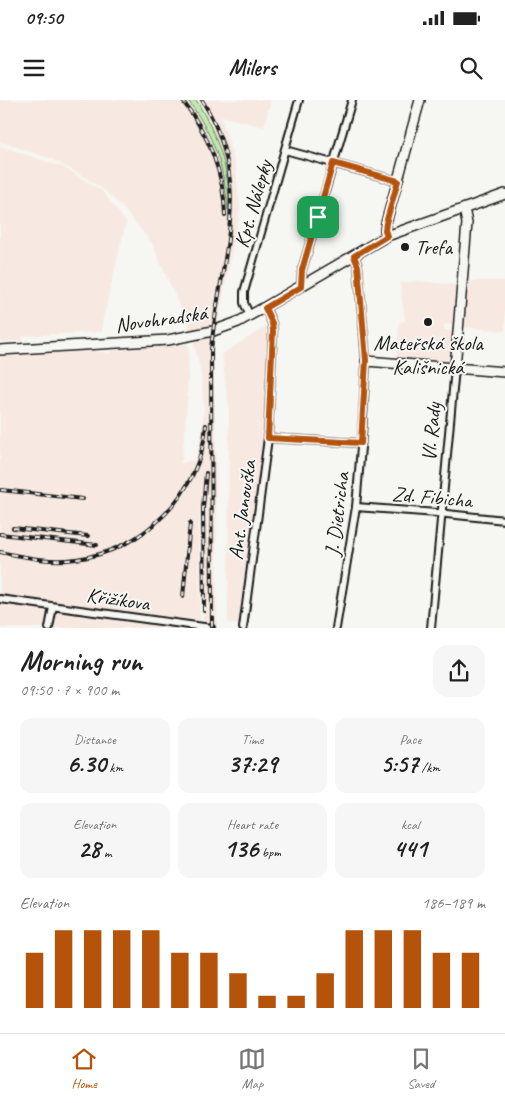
<!DOCTYPE html>
<html lang="en">
<head>
<meta charset="utf-8">
<style>
  :root { --surface:#fff; --page:#f6f6f6; --text:#222; --muted:#767676; --line:#e0e0e0; --accent:#b45309 }
  body { margin:0; font-family:Caveat,sans-serif; background:var(--page); color:var(--text); height:100vh; display:flex; flex-direction:column; font-size:19px; white-space:nowrap }
  * { box-sizing:border-box; margin:0 }
  p { font-size:16px; color:var(--muted) }
  .icon { flex:none; width:28px; height:28px; fill:none; stroke:currentColor; stroke-width:2; stroke-linecap:round; stroke-linejoin:round }
  .map { position:relative; height:528px; overflow:hidden }
  .details { display:flex; flex-direction:column; background:var(--surface); flex:1 }
  .details>* { flex:none }
  .pin { position:absolute; display:grid; place-items:center; width:42px; height:42px; color:#fff; margin:-21px; border-radius:10px; box-shadow:0 2px 8px #0006 }
  .round { display:grid; place-items:center; flex:none; width:52px; height:52px; border-radius:15px; background:var(--page) }
  .head { display:flex; align-items:center; justify-content:space-between; height:85px; padding:0 20px }
  h1 { font-size:28px; font-weight:800; line-height:38px }
  .stats { display:grid; grid-template-columns:repeat(3,1fr); gap:8px; height:85px; padding:5px 20px }
  .stats div { display:grid; align-content:center; border-radius:12px; background:var(--page); text-align:center }
  .stats b { font-size:25px; font-weight:800 }
  .stats small { font-size:14px; font-weight:400 }
  .stats p { font-size:14px }
  .chart { height:140px; padding:10px 20px }
  .chart p { display:flex; justify-content:space-between }
  .chart svg { width:100%; height:90px; margin-top:5px; stroke:var(--accent); stroke-width:6 }
  .status { display:flex; justify-content:space-between; align-items:center; height:35px; padding:0 25px; background:var(--surface); direction:ltr }
  .status svg { height:14px; fill:currentColor }
  header { display:flex; justify-content:space-between; align-items:center; height:65px; padding:0 20px; background:var(--surface); font-size:22px; font-weight:800 }
  .dock { display:flex; justify-content:space-around; align-items:center; height:70px; border-top:1px solid var(--line); background:var(--surface); font-size:14px; color:var(--muted) }
  .dock a { display:grid; justify-items:center; gap:2px }
  .dock .current { color:var(--accent) }
  .map>svg:first-child { display:block }
  .built { fill:#f7e9e1 }
  .green { fill:#bcecab; stroke:#6c8464 }
  .lines { fill:none; stroke-linecap:round; stroke-linejoin:round }
  .minor-casing { stroke:#1c1c1c; stroke-width:10 }
  .tertiary-casing { stroke:#1c1c1c; stroke-width:12 }
  .secondary-casing { stroke:#1c1c1c; stroke-width:12 }
  .minor { stroke:#f6f6f2; stroke-width:6 }
  .tertiary { stroke:#f6f6f2; stroke-width:9 }
  .secondary { stroke:#f6f6f2; stroke-width:9 }
  .rail-casing { stroke:#1c1c1c; stroke-width:4 }
  .rail { stroke:#f6f6f2; stroke-width:2; stroke-dasharray:5.5; stroke-linecap:butt }
  .route-casing { stroke:#fff; stroke-width:10 }
  .route { stroke:#b45309; stroke-width:6 }
  .poi-dot { fill:#1c1c1c; stroke:#f6f6f2; stroke-width:2 }
  .labels { text-anchor:middle; stroke-width:4; stroke-linejoin:round; paint-order:stroke }
  .street-label { font-size:21px; fill:#1c1c1c; stroke:#f6f6f2 }
  .poi-label { font-size:21px; fill:#1c1c1c; stroke:#f6f6f2; text-anchor:start }
</style>
</head>
<body>
<div class="status"><b>09:50</b><svg viewBox="0 0 49 12"><path d="M0 12V9h3v3zM5 12V6h3v6zM10 12V3h3v9zM15 12V0h3v12zM26 1h20v11H26zM47 4h2v5h-2z"/></svg></div>
<header><svg class="icon" aria-label="menu" viewBox="0 0 24 24"><path d="M4 6h16M4 12h16M4 18h16"/></svg>Milers<svg class="icon" aria-label="search" viewBox="0 0 24 24"><circle cx="10" cy="10" r="6"/><path d="M15 15l6 6"/></svg></header>
<div class="map">
<svg width="505" height="528" viewBox="0 0 505 528">
  <rect width="100%" height="100%" fill="#f6f6f2"/>
  <filter id="ink" filterUnits="userSpaceOnUse"><feTurbulence type="fractalNoise" baseFrequency=".02" numOctaves="2"/><feDisplacementMap in="SourceGraphic" scale="10" xChannelSelector="R" yChannelSelector="G"/><feConvolveMatrix kernelMatrix="1 2 1 2 8 2 1 2 1" color-interpolation-filters="sRGB"/></filter>
  <g filter="url(#ink)">
    <g class="built">
      <path d="M0 0H271L264 27 221 16 236 67 240 110 213 248 216 345 217 528H203L199 402 200 528H0V256L93 251 109 253 113 250 187 244 189 247 187 306 182 359 180 363 195 360 201 339 204 309 201 272 191 232 152 143 122 107 104 90 83 76 50 58 0 42Z"/>
      <path d="M0 46 63 67 103 92 126 122 102 223V232L23 236 22 241 0 242Z"/>
      <path d="M418 181 457 185 453 224H445L444 225V230L453 231 450 263 397 258 399 223 405 221 400 183Z"/>
      <path d="M465 181H505V231L463 227Z"/>
      <path d="M272 223 271 299 244 525 228 523 229 310 222 254Z"/>
    </g>
    <path class="green" d="M188 0H196C217 35 230 68 229 110H228C224 65 214 37 188 0Z"/>
    <g class="lines">
      <g class="minor-casing">
        <g id="minor">
          <path d="M285 50 398 81"/>
          <path d="M301 187 302 170 352 0"/>
          <path d="M250 216 244 203V192L299 0"/>
          <path d="M268 338 361 343"/>
          <path d="M356 407 437 413 505 420"/>
          <path d="M0 499 211 528"/>
          <path d="M49 528 53 507"/>
          <path d="M243 528 268 338 273 231 272 223 265 207"/>
          <path d="M336 528 356 407 362 335 366 261 358 166 354 155"/>
          <path d="M431 528 455 268"/>
        </g>
      </g>
      <g class="tertiary-casing">
        <g id="tertiary">
          <path d="M387 136 385 130 386 123 420 0"/>
          <path d="M366 261 505 272"/>
          <path d="M455 268 467 123 464 109"/>
        </g>
      </g>
      <g class="secondary-casing">
        <path id="secondary" d="M0 250 168 240 213 231 238 222 265 207 387 136 505 94"/>
      </g>
      <use href="#minor" class="minor"/>
      <use href="#tertiary" class="tertiary"/>
      <use href="#secondary" class="secondary"/>
      <g class="rail-casing">
        <g id="rail">
          <path d="M182 0C208 33 224 73 225 115"/>
          <path d="M202 0C256 87 219 159 211 250L212 528"/>
          <path d="M1 390 83 399"/>
          <path d="M13 428 88 436"/>
          <path d="M0 434 97 445"/>
          <path d="M0 452C25 457 50 463 76 459 143 451 201 394 206 325"/>
          <path d="M183 497 190 423"/>
          <path d="M204 511 203 408 206 373"/>
        </g>
      </g>
      <use href="#rail" class="rail"/>
    </g>
  </g>
  <g class="lines" filter="url(#ink)">
    <g class="route-casing">
      <path id="route" d="M333 63 398 81 386 123 385 130 387 136 354 156 358 166 366 260 361 343 268 338 273 231 272 223 265 208 301 187 302 170Z"/>
    </g>
    <use href="#route" class="route"/>
  </g>
  <g class="poi-dot">
    <circle cx="405" cy="147" r="5"/>
    <circle cx="428" cy="222" r="5"/>
  </g>
  <g class="labels">
    <g class="street-label">
      <text transform="translate(253 104) rotate(-74)" y="7">Kpt. Nálepky</text>
      <text transform="translate(161 219) rotate(-8)" y="7">Novohradská</text>
      <text transform="translate(431 332) rotate(-85)" y="7">Vl. Rady</text>
      <text transform="translate(432 397) rotate(5)" y="7">Zd. Fibicha</text>
      <text transform="translate(242 410) rotate(-82)" y="7">Ant. Janouška</text>
      <text transform="translate(337 414) rotate(-83)" y="7">J. Dietricha</text>
      <text transform="translate(118 499) rotate(8)" y="7">Křižíkova</text>
    </g>
    <g class="poi-label">
      <text x="415" y="154">Trefa</text>
      <text x="428" y="250" text-anchor="middle">Mateřská škola<tspan x="428" dy="24">Kališnická</tspan></text>
    </g>
  </g>
</svg>
<div class="pin" style="left:318px;top:117px;background:#1e9e55"><svg class="icon" aria-label="arrive" viewBox="0 0 24 24"><path d="M6 21V4h12l-3 4 3 4H6"/></svg></div>
</div>
<section class="details">
<div class="head"><div><h1>Morning run</h1><p>09:50 · 7 × 900 m</p></div><a class="round"><svg class="icon" aria-label="share" viewBox="0 0 24 24"><path d="M12 15V3M7 8l5-5 5 5M5 13v7h14v-7"/></svg></a></div>
<div class="stats">
<div><p>Distance</p><b>6.30<small> km</small></b></div>
<div><p>Time</p><b>37:29</b></div>
<div><p>Pace</p><b>5:57<small> /km</small></b></div>
</div>
<div class="stats">
<div><p>Elevation</p><b>28<small> m</small></b></div>
<div><p>Heart rate</p><b>136<small> bpm</small></b></div>
<div><p>kcal</p><b>441</b></div>
</div>
<div class="chart"><p><span>Elevation</span>186–189 m</p>
<svg viewBox="0 0 160 44" preserveAspectRatio="none"><path d="M5 44V17M15 44V6M25 44V6M35 44V6M45 44V6M55 44V17M65 44V17M75 44V27M85 44V38M95 44V38M105 44V27M115 44V6M125 44V6M135 44V6M145 44V17M155 44V17"/></svg>
</div>
</section>
<nav class="dock">
<a class="current"><svg class="icon" aria-label="home" viewBox="0 0 24 24"><path d="M3 11l9-7 9 7M6 9v11h12V9"/></svg>Home</a>
<a><svg class="icon" aria-label="map" viewBox="0 0 24 24"><path d="M3 6l6-2 6 2 6-2v14l-6 2-6-2-6 2zM9 4v14M15 6v14"/></svg>Map</a>
<a><svg class="icon" aria-label="saved" viewBox="0 0 24 24"><path d="M7 4h10v16l-5-4-5 4z"/></svg>Saved</a>
</nav>
</body>
</html>
